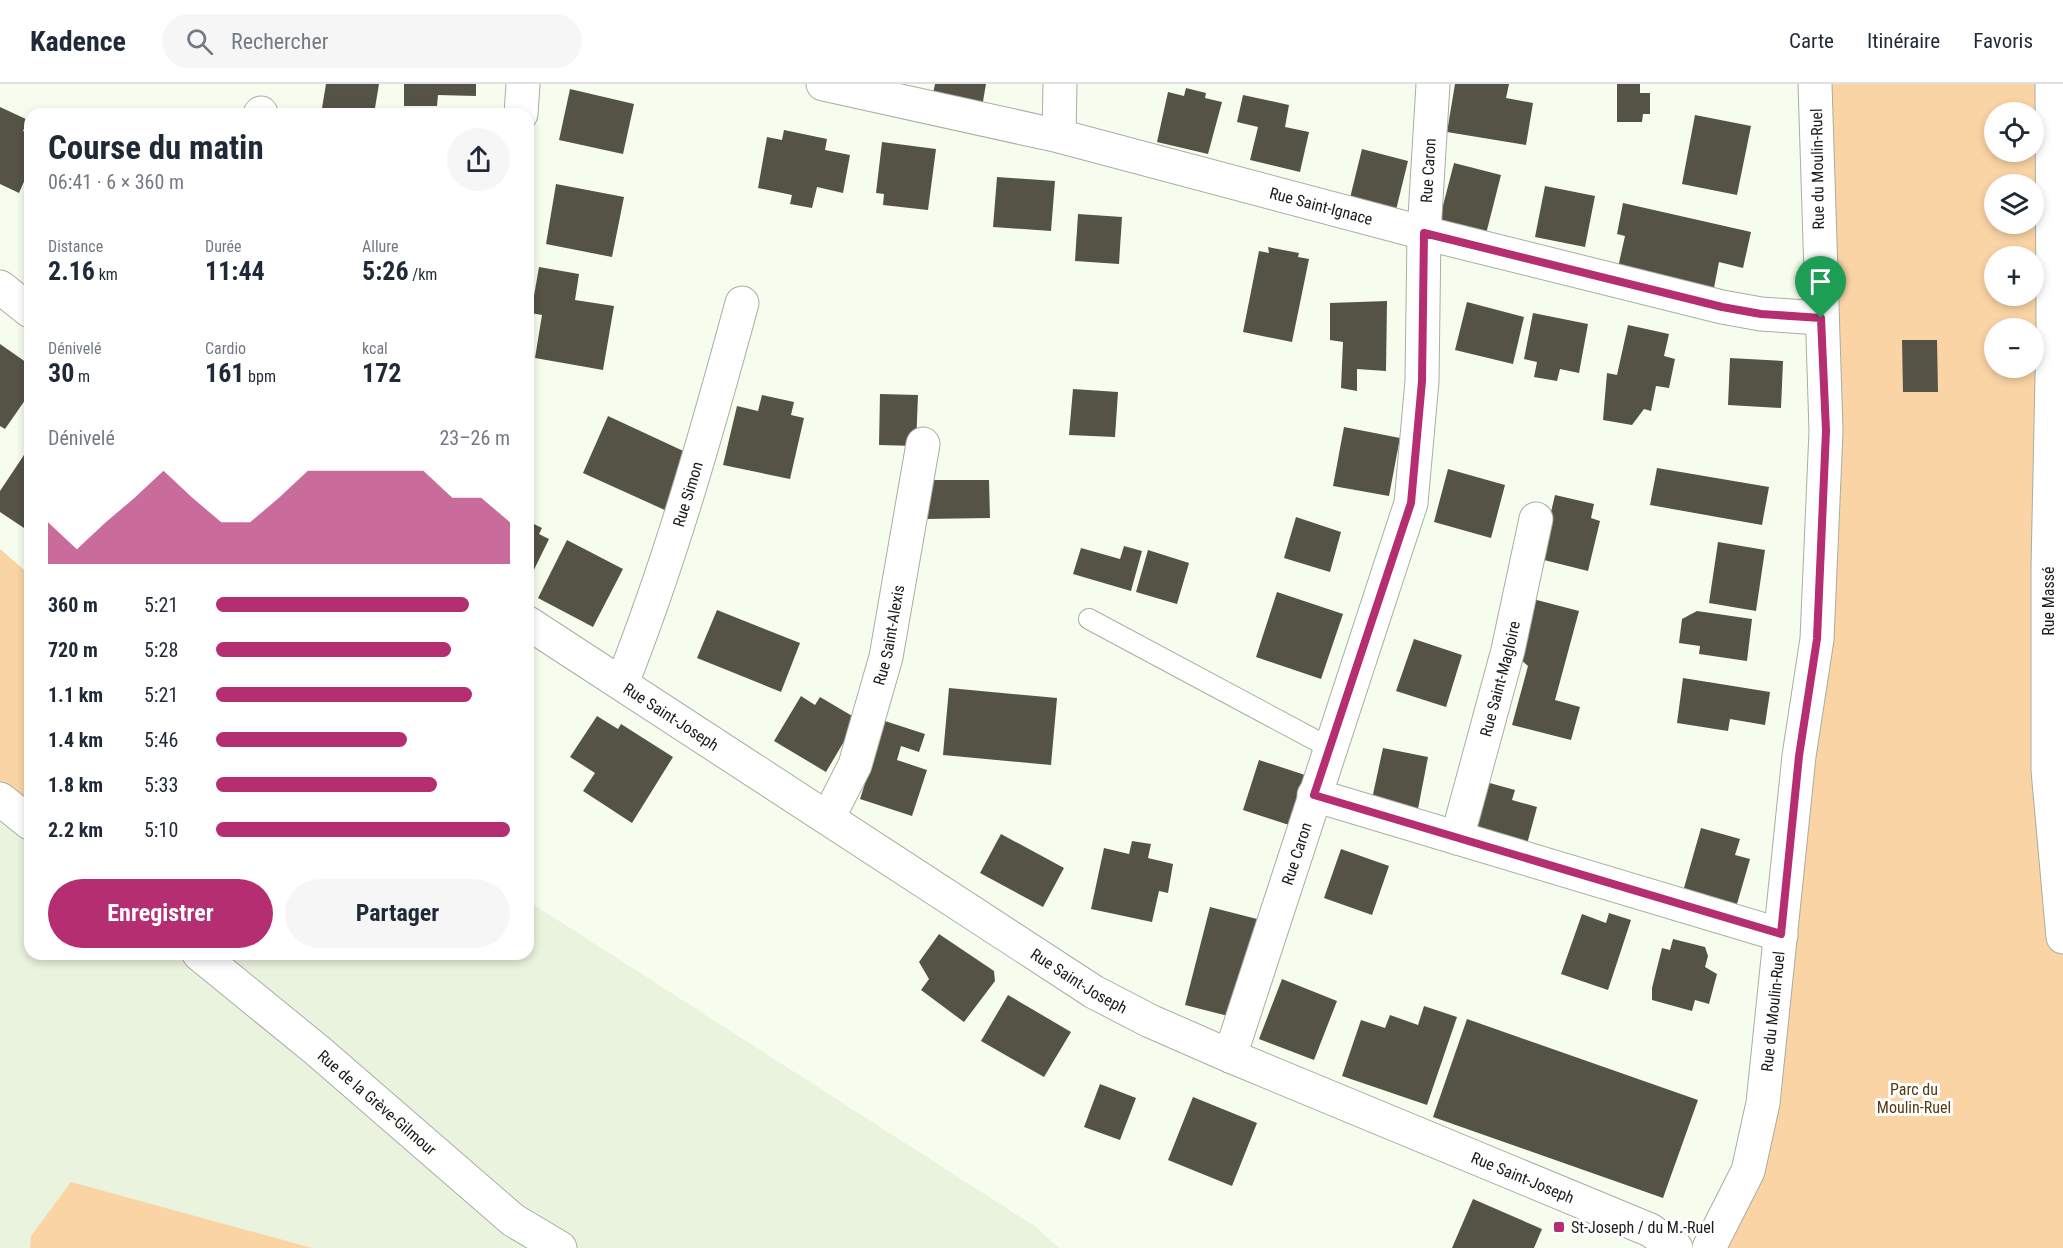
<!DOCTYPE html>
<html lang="fr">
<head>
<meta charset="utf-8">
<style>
  :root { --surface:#fff; --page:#f6f6f7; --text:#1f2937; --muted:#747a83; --line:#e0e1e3; --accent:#b52e71 }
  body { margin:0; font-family:"Roboto Condensed",sans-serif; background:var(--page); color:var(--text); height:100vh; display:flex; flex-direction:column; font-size:22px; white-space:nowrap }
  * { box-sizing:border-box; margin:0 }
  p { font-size:20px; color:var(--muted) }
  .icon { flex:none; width:33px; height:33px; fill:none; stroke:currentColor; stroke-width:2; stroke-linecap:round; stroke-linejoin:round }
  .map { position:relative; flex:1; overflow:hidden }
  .sheet { position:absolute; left:24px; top:24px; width:510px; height:852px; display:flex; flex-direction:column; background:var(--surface); border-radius:18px; box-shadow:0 3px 9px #0003 }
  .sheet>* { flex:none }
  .tools { position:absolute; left:1984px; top:18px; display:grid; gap:12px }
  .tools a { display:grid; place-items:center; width:60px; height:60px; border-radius:50%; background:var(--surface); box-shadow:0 3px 9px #0003; font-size:30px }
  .pin { position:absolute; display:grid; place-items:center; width:51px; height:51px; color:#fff; margin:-62px -26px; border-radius:50% 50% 50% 0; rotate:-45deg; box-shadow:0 0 6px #0007 }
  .pin .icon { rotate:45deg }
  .round { display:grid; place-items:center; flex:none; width:63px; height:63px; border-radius:32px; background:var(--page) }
  .overview { display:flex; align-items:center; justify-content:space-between; height:102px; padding:0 24px }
  h1 { font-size:33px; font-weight:700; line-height:45px }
  .stats { display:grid; grid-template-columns:repeat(3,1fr); gap:9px; height:102px; padding:6px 24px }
  .stats div { display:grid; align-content:center }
  .stats b { font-size:26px; font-weight:700 }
  .stats small { font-size:16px; font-weight:400 }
  .stats p { font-size:16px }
  .chart { height:168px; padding:12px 24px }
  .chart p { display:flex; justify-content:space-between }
  .chart svg { width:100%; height:108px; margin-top:6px; fill:var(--accent); opacity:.7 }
  .cta { display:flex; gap:12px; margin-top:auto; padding:12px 24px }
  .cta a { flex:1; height:69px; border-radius:36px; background:var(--accent); color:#fff; font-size:24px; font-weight:700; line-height:69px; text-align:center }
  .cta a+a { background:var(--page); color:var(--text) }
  ul { padding:0 24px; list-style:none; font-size:20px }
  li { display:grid; grid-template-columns:96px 72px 1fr; align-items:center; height:45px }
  li i { height:15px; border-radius:8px; background:var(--accent) }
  header { display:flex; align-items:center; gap:36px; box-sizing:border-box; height:84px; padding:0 30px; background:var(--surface); border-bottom:2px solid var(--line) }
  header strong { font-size:28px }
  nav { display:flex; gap:33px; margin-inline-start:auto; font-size:21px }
  .search { width:420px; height:54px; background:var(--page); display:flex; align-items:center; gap:15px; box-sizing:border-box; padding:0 21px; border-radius:33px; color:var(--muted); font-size:22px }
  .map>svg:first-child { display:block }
  .built { fill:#eaf3dd }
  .green { fill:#fad4a5; fill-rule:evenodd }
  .building { fill:#555346 }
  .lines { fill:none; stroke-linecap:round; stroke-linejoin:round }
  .lane-casing { stroke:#a8aea0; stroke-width:22 }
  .street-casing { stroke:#a8aea0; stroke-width:35 }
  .secondary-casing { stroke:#a8aea0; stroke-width:35 }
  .lane { stroke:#fff; stroke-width:20 }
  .street { stroke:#fff; stroke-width:33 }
  .secondary { stroke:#fff; stroke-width:33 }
  .route-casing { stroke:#fff; stroke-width:12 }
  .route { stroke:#b52e71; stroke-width:8 }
  .poi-dot { fill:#b52e71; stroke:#fff; stroke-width:2 }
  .labels { text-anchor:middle; stroke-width:6; stroke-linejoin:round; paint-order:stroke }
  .street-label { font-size:16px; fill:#1a1c17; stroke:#fff }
  .park-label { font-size:16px; fill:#563a11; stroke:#fff }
  .poi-label { font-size:16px; fill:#1a1c17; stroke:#fff; text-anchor:start }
</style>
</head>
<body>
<header>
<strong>Kadence</strong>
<div class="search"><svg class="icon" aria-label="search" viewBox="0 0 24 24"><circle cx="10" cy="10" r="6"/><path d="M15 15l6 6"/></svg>Rechercher</div>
<nav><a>Carte</a><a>Itinéraire</a><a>Favoris</a></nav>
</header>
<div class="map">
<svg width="2063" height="1164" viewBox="0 0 2063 1164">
  <rect width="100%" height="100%" fill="#f7fdee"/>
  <path class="built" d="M0 465 30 491V870H528V817L1036 1143 1059 1164H0Z"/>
  <g class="green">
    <path d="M1815 0H2052L2063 853V1164H1709L1748 1087 1817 555ZM1995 28H2034V68H1995ZM1995 100H2034V140H1995ZM1995 172H2034V212H1995ZM1995 244H2034V284H1995Z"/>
    <path d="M0 465 30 491V757L0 733Z"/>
    <path d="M71 1098 312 1164H30L31 1152Z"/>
  </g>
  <g class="building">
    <path d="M326 0H379L374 30H321Z"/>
    <path d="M404 0H476V12L438 11 437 22H404Z"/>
    <path d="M935 0H986L981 29 931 19Z"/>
    <path d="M1455 0H1509L1506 14 1533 19 1526 61 1447 48Z"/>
    <path d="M1617 0H1640V9H1650V30H1643L1642 38H1617Z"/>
    <path d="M1186 4 1206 9 1205 14 1222 18 1208 70 1157 58 1168 8 1184 12Z"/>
    <path d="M570 5 634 20 623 70 559 56Z"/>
    <path d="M1243 11 1289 21 1285 43 1309 48 1300 88 1250 76 1258 43 1237 38Z"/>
    <path d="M0 23 28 36 23 47 30 50V84L19 109 0 100Z"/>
    <path d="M1695 31 1751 42 1737 111 1682 100Z"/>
    <path d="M784 46 827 55 825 66 850 71 843 109 817 103 812 124 790 120 792 111 758 104 767 53 782 56Z"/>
    <path d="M882 58 936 65 928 126 883 121 884 110 876 109Z"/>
    <path d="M1362 65 1408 77 1396 126 1350 114Z"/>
    <path d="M1454 79 1501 91 1486 150 1439 137Z"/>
    <path d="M997 93 1055 97 1051 147 993 143Z"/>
    <path d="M556 100 624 113 612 173 546 160Z"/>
    <path d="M1545 102 1595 112 1585 163 1535 153Z"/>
    <path d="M1623 119 1751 148 1743 184 1719 178 1713 209 1617 188 1625 152 1617 150Z"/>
    <path d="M1078 130 1122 133 1119 180 1075 177Z"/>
    <path d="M1268 163 1299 169 1298 173 1309 175 1292 258 1243 248 1259 167 1269 169Z"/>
    <path d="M539 183 579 190 575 216 614 222 603 286 535 274 542 231 531 229Z"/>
    <path d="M1387 217 1386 287 1357 285V307L1341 304 1343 258 1330 256V219Z"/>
    <path d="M1467 218 1524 233 1513 280 1455 266Z"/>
    <path d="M1533 229 1588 240 1579 289 1560 285 1557 297 1534 293 1537 278 1524 275Z"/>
    <path d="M1628 241 1669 250 1664 272 1675 275 1669 304 1656 302 1651 327 1644 325 1632 341 1603 336 1607 289 1617 291Z"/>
    <path d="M1902 256H1937L1938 308H1903Z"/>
    <path d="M0 260 30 281V309L5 345 0 342Z"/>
    <path d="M1730 274 1783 277 1781 324 1728 321Z"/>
    <path d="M1073 305 1118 308 1115 353 1069 351Z"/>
    <path d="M880 310 918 311 916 362 879 361Z"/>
    <path d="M762 311 794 318 791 331 804 334 790 395 723 381 737 322 758 327Z"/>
    <path d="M608 332 692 371 667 427 583 389Z"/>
    <path d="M1344 343 1400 354 1389 412 1333 402Z"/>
    <path d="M30 362V435L24 444 0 428V407Z"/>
    <path d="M1657 384 1769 403 1762 441 1650 421Z"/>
    <path d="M1448 385 1505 401 1491 454 1434 438Z"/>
    <path d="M925 396H989L990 434 925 435Z"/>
    <path d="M1555 411 1594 420 1591 434 1600 437 1588 487 1540 475Z"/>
    <path d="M1296 433 1341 448 1330 488 1284 474Z"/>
    <path d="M528 437 542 444 539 450 549 455 528 498Z"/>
    <path d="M567 456 623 485 593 543 538 514Z"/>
    <path d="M1718 458 1765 466 1756 527 1709 519Z"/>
    <path d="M1124 462 1142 467 1131 507 1073 490 1081 464 1120 475Z"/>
    <path d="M1148 466 1189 479 1177 520 1136 508Z"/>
    <path d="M1277 508 1343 530 1321 595 1256 573Z"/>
    <path d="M1533 515 1579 527 1555 616 1580 623 1571 656 1512 641 1528 582 1518 573Z"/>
    <path d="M717 526 800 559 781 608 697 574Z"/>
    <path d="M1697 527 1752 535 1747 577 1699 570 1700 562 1679 559 1682 535Z"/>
    <path d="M1414 555 1462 571 1446 623 1396 607Z"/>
    <path d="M1683 594 1770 608 1765 641 1730 635 1728 647 1677 639Z"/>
    <path d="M949 604 1057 614 1051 681 943 671Z"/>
    <path d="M801 612 815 621 820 613 854 633 849 642 852 644 826 688 774 657Z"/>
    <path d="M597 632 618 645 621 640 673 673 632 739 583 707 595 689 570 673Z"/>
    <path d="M885 637 925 650 919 668 901 662 897 676 927 686 912 732 860 715Z"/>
    <path d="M1383 664 1428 673 1418 725 1372 715Z"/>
    <path d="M1259 676 1305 691 1289 741 1243 726Z"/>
    <path d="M1486 698 1515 706 1512 716 1537 723 1523 775 1469 759Z"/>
    <path d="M1701 744 1740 755 1735 771 1750 775 1737 820 1684 804Z"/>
    <path d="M1001 750 1064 784 1043 823 980 789Z"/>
    <path d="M1132 757 1151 760 1148 774 1173 780 1168 809 1159 807 1152 838 1091 825 1104 764 1129 770Z"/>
    <path d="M1341 765 1389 782 1372 831 1324 814Z"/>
    <path d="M1210 823 1257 835 1232 933 1185 921Z"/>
    <path d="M1609 829 1631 836 1608 906 1561 890 1582 830 1606 839Z"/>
    <path d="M939 850 994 887 995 897 964 938 921 906 929 895 919 878Z"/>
    <path d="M1673 855 1705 863 1708 872 1705 883 1717 890 1709 920 1695 916 1692 927 1652 916V904L1662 864 1670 866Z"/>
    <path d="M1282 895 1337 917 1314 976 1259 955Z"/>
    <path d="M1008 911 1071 948 1044 993 981 957Z"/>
    <path d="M1424 922 1457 933 1427 1021 1342 992 1361 936 1385 944 1390 931 1418 941Z"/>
    <path d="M1467 935 1698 1016 1663 1114 1433 1033Z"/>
    <path d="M1100 1000 1136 1014 1120 1056 1084 1043Z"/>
    <path d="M1193 1013 1257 1039 1232 1102 1168 1076Z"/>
    <path d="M1473 1115 1542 1145 1534 1164H1452Z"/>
  </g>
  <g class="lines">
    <g class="lane-casing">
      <path id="lane" d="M1089 535 1330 664"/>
    </g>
    <g class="street-casing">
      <g id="street">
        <path id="s1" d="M823 0 1059 52 1424 149 1722 223 1761 230 1821 234"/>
        <path d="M2052 0 2053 245 2048 484V686L2063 853"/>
        <path d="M260 30 261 29"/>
        <path d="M521 30 523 0"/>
        <path d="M1059 52 1060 0"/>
        <path id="s2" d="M622 599C671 475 707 348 742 219"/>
        <path d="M1314 711 1781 851"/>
        <path d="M0 715 30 739"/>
        <path id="s3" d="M828 734 855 681 886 573 923 360"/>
        <path id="s4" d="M1457 754 1508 566 1536 435"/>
        <path id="s5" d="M199 870 318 967 513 1136 560 1164"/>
        <path id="s6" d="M1230 972 1411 419 1422 297 1424 149 1433 0"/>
      </g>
    </g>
    <g class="secondary-casing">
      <g id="secondary">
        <path d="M0 203 30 227"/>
        <path id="s7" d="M528 539 1094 908 1150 937 1230 972 1650 1146 1676 1164"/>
        <path id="s8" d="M1709 1164 1748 1087 1763 1019 1799 672 1817 555 1826 347 1815 0"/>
      </g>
    </g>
    <use href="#lane" class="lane"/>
    <use href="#street" class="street"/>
    <use href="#secondary" class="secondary"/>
  </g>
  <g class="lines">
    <g class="route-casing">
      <path id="route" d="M1424 149 1722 223 1761 230 1821 234 1826 347 1817 555 1799 672 1781 850 1314 711 1411 419 1422 297Z"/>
    </g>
    <use href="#route" class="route"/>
  </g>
  <rect class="poi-dot" x="1553" y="1137" width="12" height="12" rx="3"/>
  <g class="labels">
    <g class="street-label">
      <text transform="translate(1817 85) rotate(-91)" y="6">Rue du Moulin-Ruel</text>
      <text dy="6" stroke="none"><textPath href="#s6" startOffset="915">Rue Caron</textPath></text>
      <text dy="6" stroke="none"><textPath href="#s1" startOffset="513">Rue Saint-Ignace</textPath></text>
      <text dy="6" stroke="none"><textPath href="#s2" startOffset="200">Rue Simon</textPath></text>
      <text transform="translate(2048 517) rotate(-90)" y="6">Rue Massé</text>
      <text dy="6" stroke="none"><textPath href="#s3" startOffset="194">Rue Saint-Alexis</textPath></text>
      <text dy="6" stroke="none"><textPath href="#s4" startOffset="165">Rue Saint-Magloire</textPath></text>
      <text dy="6" stroke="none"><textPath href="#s7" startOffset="171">Rue Saint-Joseph</textPath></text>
      <text dy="6" stroke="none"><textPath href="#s6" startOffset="213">Rue Caron</textPath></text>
      <text dy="6" stroke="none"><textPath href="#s7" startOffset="657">Rue Saint-Joseph</textPath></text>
      <text dy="6" stroke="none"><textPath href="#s8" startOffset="248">Rue du Moulin-Ruel</textPath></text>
      <text dy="6" stroke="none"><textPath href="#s5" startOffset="232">Rue de la Grève-Gilmour</textPath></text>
      <text dy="6" stroke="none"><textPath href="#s7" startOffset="1143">Rue Saint-Joseph</textPath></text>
    </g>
    <g class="park-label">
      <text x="1914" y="1011">Parc du<tspan x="1914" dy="18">Moulin-Ruel</tspan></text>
    </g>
    <g class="poi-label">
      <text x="1571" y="1149">St-Joseph / du M.-Ruel</text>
    </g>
  </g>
</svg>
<div class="tools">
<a><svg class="icon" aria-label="locate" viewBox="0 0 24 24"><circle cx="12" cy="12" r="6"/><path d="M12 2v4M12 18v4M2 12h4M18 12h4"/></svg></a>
<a><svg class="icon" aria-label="layers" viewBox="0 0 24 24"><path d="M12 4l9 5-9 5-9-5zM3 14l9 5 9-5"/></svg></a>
<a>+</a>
<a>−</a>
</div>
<div class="pin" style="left:1821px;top:234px;background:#1e9e55"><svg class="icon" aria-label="arrive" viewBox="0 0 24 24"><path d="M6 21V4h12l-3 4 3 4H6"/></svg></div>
<section class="sheet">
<div class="overview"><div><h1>Course du matin</h1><p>06:41 · 6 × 360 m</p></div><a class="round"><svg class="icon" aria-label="share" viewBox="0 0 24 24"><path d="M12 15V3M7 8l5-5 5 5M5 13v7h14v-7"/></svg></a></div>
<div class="stats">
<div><p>Distance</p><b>2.16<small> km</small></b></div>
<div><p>Durée</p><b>11:44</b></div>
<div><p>Allure</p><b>5:26<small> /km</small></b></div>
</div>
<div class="stats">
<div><p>Dénivelé</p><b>30<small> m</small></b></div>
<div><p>Cardio</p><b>161<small> bpm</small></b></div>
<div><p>kcal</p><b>172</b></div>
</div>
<div class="chart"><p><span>Dénivelé</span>23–26 m</p>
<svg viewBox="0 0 160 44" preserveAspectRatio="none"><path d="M0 44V27L10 38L20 27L30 17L40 6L50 17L60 27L70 27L80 17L90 6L100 6L110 6L120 6L130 6L140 17L150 17L160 27V44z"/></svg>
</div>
<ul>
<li><b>360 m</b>5:21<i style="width:86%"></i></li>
<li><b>720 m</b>5:28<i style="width:80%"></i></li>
<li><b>1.1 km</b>5:21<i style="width:87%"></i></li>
<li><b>1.4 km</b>5:46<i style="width:65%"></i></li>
<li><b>1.8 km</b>5:33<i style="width:75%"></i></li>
<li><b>2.2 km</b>5:10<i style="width:100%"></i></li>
</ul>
<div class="cta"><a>Enregistrer</a><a>Partager</a></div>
</section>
</div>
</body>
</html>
